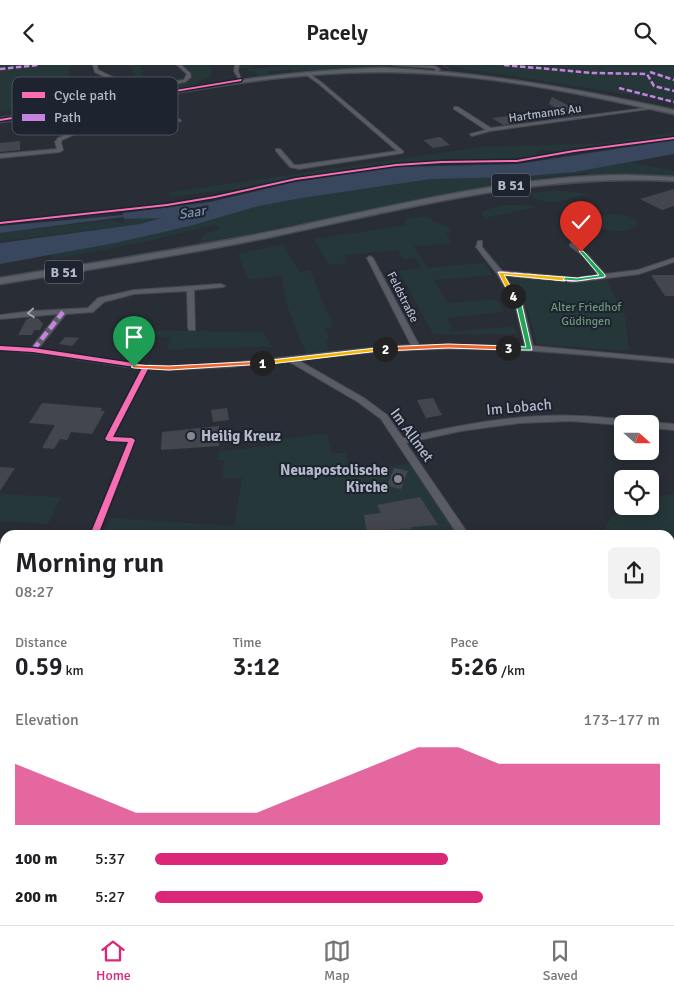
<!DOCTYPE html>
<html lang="en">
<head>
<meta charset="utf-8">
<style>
  :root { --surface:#fff; --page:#f2f2f2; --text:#202124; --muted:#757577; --line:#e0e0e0; --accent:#db2777 }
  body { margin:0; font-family:Signika,sans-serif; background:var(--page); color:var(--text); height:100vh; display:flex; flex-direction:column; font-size:19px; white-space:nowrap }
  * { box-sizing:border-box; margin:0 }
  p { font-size:16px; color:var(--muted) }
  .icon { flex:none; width:28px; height:28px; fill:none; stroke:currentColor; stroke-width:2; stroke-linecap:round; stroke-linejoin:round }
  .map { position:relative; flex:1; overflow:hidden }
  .side { position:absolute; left:0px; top:465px; width:675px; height:395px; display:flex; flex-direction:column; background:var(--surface); border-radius:15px 15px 0 0; box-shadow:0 2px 12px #0003 }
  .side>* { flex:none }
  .needle { width:32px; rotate:111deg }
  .controls { position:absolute; left:614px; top:350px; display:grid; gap:10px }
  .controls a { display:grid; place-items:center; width:45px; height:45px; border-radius:8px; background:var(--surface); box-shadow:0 2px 12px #0003; font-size:25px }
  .pin { position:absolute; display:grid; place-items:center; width:42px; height:42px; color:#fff; margin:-51px -21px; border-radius:50% 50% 50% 0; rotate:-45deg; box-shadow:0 0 5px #0007 }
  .pin .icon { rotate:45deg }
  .km { position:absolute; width:25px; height:25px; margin:-12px; border-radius:50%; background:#222; color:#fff; font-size:14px; line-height:25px; text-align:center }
  .round { display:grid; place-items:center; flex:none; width:52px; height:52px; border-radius:8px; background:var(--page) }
  .head { display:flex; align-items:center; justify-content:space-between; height:85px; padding:0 15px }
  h1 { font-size:28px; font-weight:600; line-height:38px }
  .stats { display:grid; grid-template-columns:repeat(3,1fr); gap:8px; height:85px; padding:5px 15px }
  .stats div { display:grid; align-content:center }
  .stats b { font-size:25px; font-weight:600 }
  .stats small { font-size:14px; font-weight:400 }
  .stats p { font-size:14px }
  .chart { height:140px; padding:10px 15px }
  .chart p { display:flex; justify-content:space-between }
  .chart svg { width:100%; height:90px; margin-top:5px; fill:var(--accent); opacity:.7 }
  ul { padding:0 15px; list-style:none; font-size:16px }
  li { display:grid; grid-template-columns:80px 60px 1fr; align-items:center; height:38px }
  li i { height:12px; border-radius:6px; background:var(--accent) }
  header { display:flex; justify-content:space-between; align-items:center; height:65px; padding:0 15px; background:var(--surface); font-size:22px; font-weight:600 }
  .tab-bar { display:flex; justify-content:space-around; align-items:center; height:70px; border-top:1px solid var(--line); background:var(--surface); font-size:14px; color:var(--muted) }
  .tab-bar a { display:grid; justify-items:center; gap:2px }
  .tab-bar .current { color:var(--accent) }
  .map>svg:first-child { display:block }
  .green { fill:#26373a }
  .water { fill:#38465e }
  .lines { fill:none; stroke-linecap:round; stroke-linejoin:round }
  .stream { stroke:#38465e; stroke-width:1 }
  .building { fill:#43474d }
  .minor-casing { stroke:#45484e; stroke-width:2 }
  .secondary-casing { stroke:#45484e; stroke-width:2 }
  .primary-casing { stroke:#474a52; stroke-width:3 }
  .minor { fill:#595c64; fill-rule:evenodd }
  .secondary { fill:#575b62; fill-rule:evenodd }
  .primary { fill:#5b5f66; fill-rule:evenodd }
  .rail-far1-casing { stroke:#575b61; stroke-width:5.5 }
  .rail-casing { stroke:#575b61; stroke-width:6 }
  .rail-far1 { stroke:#1d232f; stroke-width:4; stroke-dasharray:11; stroke-linecap:butt }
  .rail { stroke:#1d232f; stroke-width:4.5; stroke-dasharray:13; stroke-linecap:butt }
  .quiet-far1 { stroke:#c483df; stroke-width:2.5; stroke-dasharray:5.5 2.5; stroke-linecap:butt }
  .quiet { stroke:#c483df; stroke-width:4.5; stroke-dasharray:9 4.5; stroke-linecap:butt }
  .cycleway-casing { stroke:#1d232f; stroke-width:3 }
  .cycleway { fill:#f96db3; fill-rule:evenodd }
  .oneway { stroke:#9ca2ae }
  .split-1 { fill:#f0652b; stroke:#fff }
  .split-2 { fill:#f5b400; stroke:#fff }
  .split-3 { fill:#f0652b; stroke:#fff }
  .split-4 { fill:#22a559; stroke:#fff }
  .split-5 { fill:#f5b400; stroke:#fff }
  .split-6 { fill:#22a559; stroke:#fff }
  .poi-dot { fill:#838893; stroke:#1d232f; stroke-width:2 }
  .labels { text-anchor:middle; stroke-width:4; stroke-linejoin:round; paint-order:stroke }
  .far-street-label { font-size:12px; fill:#b3b9c6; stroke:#1d232f }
  .far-park-label { font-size:12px; fill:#6b9677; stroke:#1d232f }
  .shield { fill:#1d232f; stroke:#868c99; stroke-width:1 }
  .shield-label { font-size:14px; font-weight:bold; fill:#b3b9c6 }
  .far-water-label { font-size:14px; font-style:italic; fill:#7c8eac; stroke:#1d232f }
  .street-label { font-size:15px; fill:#b3b9c6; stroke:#1d232f }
  .poi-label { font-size:15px; font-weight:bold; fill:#b3b9c6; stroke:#1d232f; text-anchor:start }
  .key { fill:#1d232f; stroke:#4a505c; stroke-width:1 }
  .key-label { font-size:14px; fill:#b3b9c6 }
</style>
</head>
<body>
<header><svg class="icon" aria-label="back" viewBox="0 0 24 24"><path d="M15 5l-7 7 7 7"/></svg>Pacely<svg class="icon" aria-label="search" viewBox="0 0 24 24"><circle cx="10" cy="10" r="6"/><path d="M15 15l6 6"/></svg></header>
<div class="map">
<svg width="674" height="860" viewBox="0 0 674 860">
  <rect width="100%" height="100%" fill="#292d35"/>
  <g class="green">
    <path d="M0 0H70L69 11 82 35 50 39 51 41 0 47Z"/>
    <path d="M129 0H140L145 15 192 12 190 6 182 0H210L212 11 197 17 196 20 193 21 140 24 146 21 130 22 132 21 125 17 138 14Z"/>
    <path d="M239 0H253L252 4 291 0H443H426L423 4H353L294 7 293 5 268 6 270 10 258 11 256 9 248 6 247 3H238Z"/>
    <path d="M443 0H674V38L638 31Z"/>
    <path d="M674 67V72L581 84 574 82 572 85 558 87 541 85 536 88 538 91 522 94 441 95 395 98 295 113 241 123 169 132 171 127 483 82 609 78Z"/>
    <path d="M630 97 674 106V112L589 110 586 108 518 115 199 179 204 169 219 165 216 159 145 177 54 194 53 190 190 161 259 141 302 133 431 114 529 112 575 107Z"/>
    <path d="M556 125 588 129C572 133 544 144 531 130L534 128Z"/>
    <path d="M503 140H527L537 142 486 153 481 150 483 146Z"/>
    <path d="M611 149 629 151 637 157V160C625 171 601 166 591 155L593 153Z"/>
    <path d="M424 151 448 163 452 167 446 168 452 178 414 181 427 203 485 198 492 210 434 215 447 238 496 234 504 247 447 253 452 263 450 267 514 261 517 269H433L399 206 421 203 415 193 403 194 398 185 344 190 347 198 329 200 314 174 407 160 403 155Z"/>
    <path d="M159 152 160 154 140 159 0 176V168L111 155 124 158V154Z"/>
    <path d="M283 179 299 207 310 205 333 262 325 264 329 274H325L329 285 306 288 287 241 281 210 248 215 238 189Z"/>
    <path d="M513 211 575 216 605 212 625 251 629 286 537 279 528 246 512 219V216L509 215Z"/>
    <path d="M124 265 262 267 273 282 167 284 171 272 121 271Z"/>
    <path d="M327 369 332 388H346L349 405 410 399 456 468 426 470H102L111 453 234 461 242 413H222L224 395H219V387L279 379V374Z"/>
    <path d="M2 429 61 432 48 459 0 456V433Z"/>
    <path d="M674 429V658L670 657V470H601C614 444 622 441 650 441V433Z"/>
    <path d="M670 694 674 695V768L670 761Z"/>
    <path d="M421 855H603L598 860H426Z"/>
  </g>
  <path class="water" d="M674 75V89L575 107 518 112 431 114 302 133 259 141 190 161 115 178 0 199V178L140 159 161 153 124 154V152L0 168V161L123 150V148L210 137 295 117 397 102 518 99Z"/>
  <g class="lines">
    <path class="stream" d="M443 0 449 4"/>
  </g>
  <g class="building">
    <path d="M552 32 581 47H579L584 49 570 51 549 39Z"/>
    <path d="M532 48 544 54 503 60 492 53Z"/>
    <path d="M440 72 450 80 433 83 423 75Z"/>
    <path d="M20 76V85L0 87V78Z"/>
    <path d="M674 124V141L662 145 640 134Z"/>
    <path d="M651 210H674V231H665Z"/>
    <path d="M29 253H38L43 259 40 265H34L32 270H18L26 255Z"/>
    <path d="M65 272 79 273 72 281 59 279Z"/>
    <path d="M433 333 442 350 426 353 417 335Z"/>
    <path d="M42 338 102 343 101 346H105L92 369 71 367 67 375 60 374 54 384 42 383 55 360 29 358Z"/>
    <path d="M227 343 229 355 213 357 211 345Z"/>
    <path d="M219 361V381L161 385 162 367Z"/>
    <path d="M0 402 15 403 0 426Z"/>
    <path d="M394 403 408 406 401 424 387 421Z"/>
    <path d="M420 432 438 460 411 462V464L389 465V467L367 468 364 450 381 448 377 440Z"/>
  </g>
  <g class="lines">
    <g class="minor-casing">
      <g id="minor">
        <path d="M93 0H97L98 5 135 23 184 15 187 9 177 0H181L190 8 191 12 185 17 137 25 145 32 143 33 132 25 95 7Z"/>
        <path d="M235 0H239L238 6 242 16H240L234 6Z"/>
        <path d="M393 0 434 1 440 4 437 8 435 7 436 4 433 3Z"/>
        <path d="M305 7H307L321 17 403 86V88L299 104 290 102 276 86V84H280L294 100H299L397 86 319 19 305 9Z"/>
        <path d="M454 42H458L491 63 654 42 656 43 490 66 472 71 470 69 486 65 454 44Z"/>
        <path d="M179 54 181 56 75 69 62 75 61 77 63 85 60 87 0 93V89L57 84 55 77 58 73 74 67Z"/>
        <path d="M478 176H482V182L502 206 577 213 599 210 583 191 570 181V179L572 178 587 189 605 209 638 205 674 193V197L639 209 577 217 505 211 523 239 533 281 674 294V298C599 291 525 283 450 284 399 284 348 289 298 295L364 333 387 350 403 373C471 357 539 345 609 353 620 354 632 354 643 357L644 359 622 360 570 356 520 358 461 366 406 378 469 470H458L381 354 358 337 288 296 231 302 169 305 127 302 42 289 0 285V281L31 283 58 249 0 254V250L33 246 88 243 98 233 134 225 221 219 225 221 223 222 194 225 195 265H189L188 263 187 226 134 229 104 237 93 247 66 249 38 284C82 289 125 301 170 301 250 300 330 284 411 280L367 193 370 191 373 193 419 280 525 281 515 239 497 209 476 182Z"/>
        <path d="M650 357 674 359V365L650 363V359H646Z"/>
        <path d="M0 489 5 490V499L0 498Z"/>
      </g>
    </g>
    <g class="secondary-casing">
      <g id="secondary">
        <path d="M0 777 5 779V801L0 799Z"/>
        <path d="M71 855H98L100 860H73Z"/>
      </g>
    </g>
    <g class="primary-casing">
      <g id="primary">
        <path d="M383 3C482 7 577 24 674 45V49C578 28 481 7 382 7 253 7 127 39 0 57V53C128 35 253 6 383 3Z"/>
        <path d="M626 110 674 112V116C537 108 408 143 275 171 184 190 92 204 0 219V213C93 198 187 184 279 165 394 141 508 111 626 110Z"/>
      </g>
    </g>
    <use href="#minor" class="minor"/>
    <use href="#secondary" class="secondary"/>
    <use href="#primary" class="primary"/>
    <g class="rail-far1-casing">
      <path id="rail-far1" d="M0 477 5 478"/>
    </g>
    <g class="rail-casing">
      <g id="rail">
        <path d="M670 669 674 670"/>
        <path d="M670 677 674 678"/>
      </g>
    </g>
    <use href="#rail-far1" class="rail-far1"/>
    <use href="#rail" class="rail"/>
    <g class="quiet-far1">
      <path d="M504 0 593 8 647 9 654 21 674 26"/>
      <path d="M0 4 38 0"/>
      <path d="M650 7 674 15"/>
      <path d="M619 23 674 37"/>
    </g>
    <g class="quiet">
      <path d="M500 208 572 215 603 211"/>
      <path d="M33 285 63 247"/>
    </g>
    <g class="cycleway-casing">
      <g id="cycleway">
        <path d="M242 14 241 16 0 56V54Z"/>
        <path d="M674 72V74L574 87 517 97 442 98 396 101 296 115 215 133 167 141 0 159V157L167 139 215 131 296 113 396 99 442 96 517 95 574 85Z"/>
        <path d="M0 281 33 283 146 300 149 302 113 372 132 373 135 375 98 470H90L128 377 108 376 105 374 142 303 33 287 0 285Z"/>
      </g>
    </g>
    <use href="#cycleway" class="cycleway"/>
  </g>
  <defs><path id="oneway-chevron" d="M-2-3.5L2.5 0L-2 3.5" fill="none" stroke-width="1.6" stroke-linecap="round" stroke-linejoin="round" transform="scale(1.25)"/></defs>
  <use class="oneway" href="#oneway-chevron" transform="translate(31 248) rotate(176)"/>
  <path class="split-1" d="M262 296H264V299L169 305 134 303 131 302 134 300 169 301Z"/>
  <path class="split-2" d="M385 282 387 283V285L262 300 259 298 262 296Z"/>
  <path class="split-3" d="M448 279 508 281 511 283 508 285 448 283 385 286 382 284 385 282Z"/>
  <path class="split-4" d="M511 230H515L522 240 532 285H508L505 283 508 281 526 282 516 240Z"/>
  <path class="split-5" d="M498 207 565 212 567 214 565 216 504 210 516 231 513 233 510 231Z"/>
  <path class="split-6" d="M579 186H583L605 210V212L577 216 563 215 565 212 577 213 599 210Z"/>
  <g class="poi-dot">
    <circle cx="191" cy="371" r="5"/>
    <circle cx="398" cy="414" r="5"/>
  </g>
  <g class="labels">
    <g class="far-street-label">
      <text transform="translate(545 48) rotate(-8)" y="4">Hartmanns Au</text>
      <text transform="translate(403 232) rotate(63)" y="4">Feldstraße</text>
    </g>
    <g class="far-park-label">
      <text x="586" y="246">Alter Friedhof<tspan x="586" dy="14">Güdingen</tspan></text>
    </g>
    <g class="shield">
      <rect x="492" y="108.5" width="38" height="23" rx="4"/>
      <rect x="45" y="195.5" width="38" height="23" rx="4"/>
    </g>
    <g class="shield-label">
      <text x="511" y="125">B 51</text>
      <text x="64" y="212">B 51</text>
    </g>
    <g class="far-water-label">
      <text transform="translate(192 147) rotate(-9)" y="5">Saar</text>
    </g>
    <g class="street-label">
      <text transform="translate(519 342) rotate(-5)" y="5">Im Lobach</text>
      <text transform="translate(412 370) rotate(54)" y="5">Im Allmet</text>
    </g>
    <g class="poi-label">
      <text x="201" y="376">Heilig Kreuz</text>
      <text x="388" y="410" text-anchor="end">Neuapostolische<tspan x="388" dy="17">Kirche</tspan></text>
    </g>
  </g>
  <rect x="12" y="12" width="166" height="58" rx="8" class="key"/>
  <rect x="22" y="27" width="23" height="6" fill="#f96db3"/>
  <rect x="22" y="49" width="23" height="7" fill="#c483df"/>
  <g class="key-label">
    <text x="54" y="35">Cycle path</text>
    <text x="54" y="57">Path</text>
  </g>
</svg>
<div class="controls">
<a><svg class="needle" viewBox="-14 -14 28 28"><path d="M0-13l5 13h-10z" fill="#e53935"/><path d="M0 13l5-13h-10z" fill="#757577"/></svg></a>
<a><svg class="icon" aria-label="locate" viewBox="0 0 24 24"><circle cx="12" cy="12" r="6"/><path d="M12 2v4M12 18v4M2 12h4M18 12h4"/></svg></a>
</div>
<div class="pin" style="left:134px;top:302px;background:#1e9e55"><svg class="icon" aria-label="arrive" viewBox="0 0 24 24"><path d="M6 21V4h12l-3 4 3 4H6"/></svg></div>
<div class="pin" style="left:581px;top:187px;background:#d93025"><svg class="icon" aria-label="check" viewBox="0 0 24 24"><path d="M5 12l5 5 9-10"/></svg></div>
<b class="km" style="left:262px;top:298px">1</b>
<b class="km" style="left:385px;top:284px">2</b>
<b class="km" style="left:508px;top:283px">3</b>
<b class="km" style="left:513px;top:231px">4</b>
<section class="side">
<div class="head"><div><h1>Morning run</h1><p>08:27</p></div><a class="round"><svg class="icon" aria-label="share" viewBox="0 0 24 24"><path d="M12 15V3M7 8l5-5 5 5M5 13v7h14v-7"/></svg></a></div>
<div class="stats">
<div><p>Distance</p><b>0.59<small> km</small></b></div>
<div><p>Time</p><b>3:12</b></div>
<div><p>Pace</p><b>5:26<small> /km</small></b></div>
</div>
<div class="chart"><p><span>Elevation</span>173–177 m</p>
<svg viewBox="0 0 160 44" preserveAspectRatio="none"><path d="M0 44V14L10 22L20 30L30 38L40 38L50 38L60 38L70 30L80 22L90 14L100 6L110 6L120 14L130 14L140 14L150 14L160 14V44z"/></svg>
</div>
<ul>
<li><b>100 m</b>5:37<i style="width:58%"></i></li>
<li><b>200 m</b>5:27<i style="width:65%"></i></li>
</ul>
</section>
</div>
<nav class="tab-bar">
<a class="current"><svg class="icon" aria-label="home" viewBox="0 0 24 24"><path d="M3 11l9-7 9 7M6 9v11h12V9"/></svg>Home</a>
<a><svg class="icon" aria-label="map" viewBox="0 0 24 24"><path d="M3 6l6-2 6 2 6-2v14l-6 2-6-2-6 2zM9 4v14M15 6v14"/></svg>Map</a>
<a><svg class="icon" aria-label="saved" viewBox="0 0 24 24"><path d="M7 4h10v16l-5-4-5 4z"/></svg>Saved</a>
</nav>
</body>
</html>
